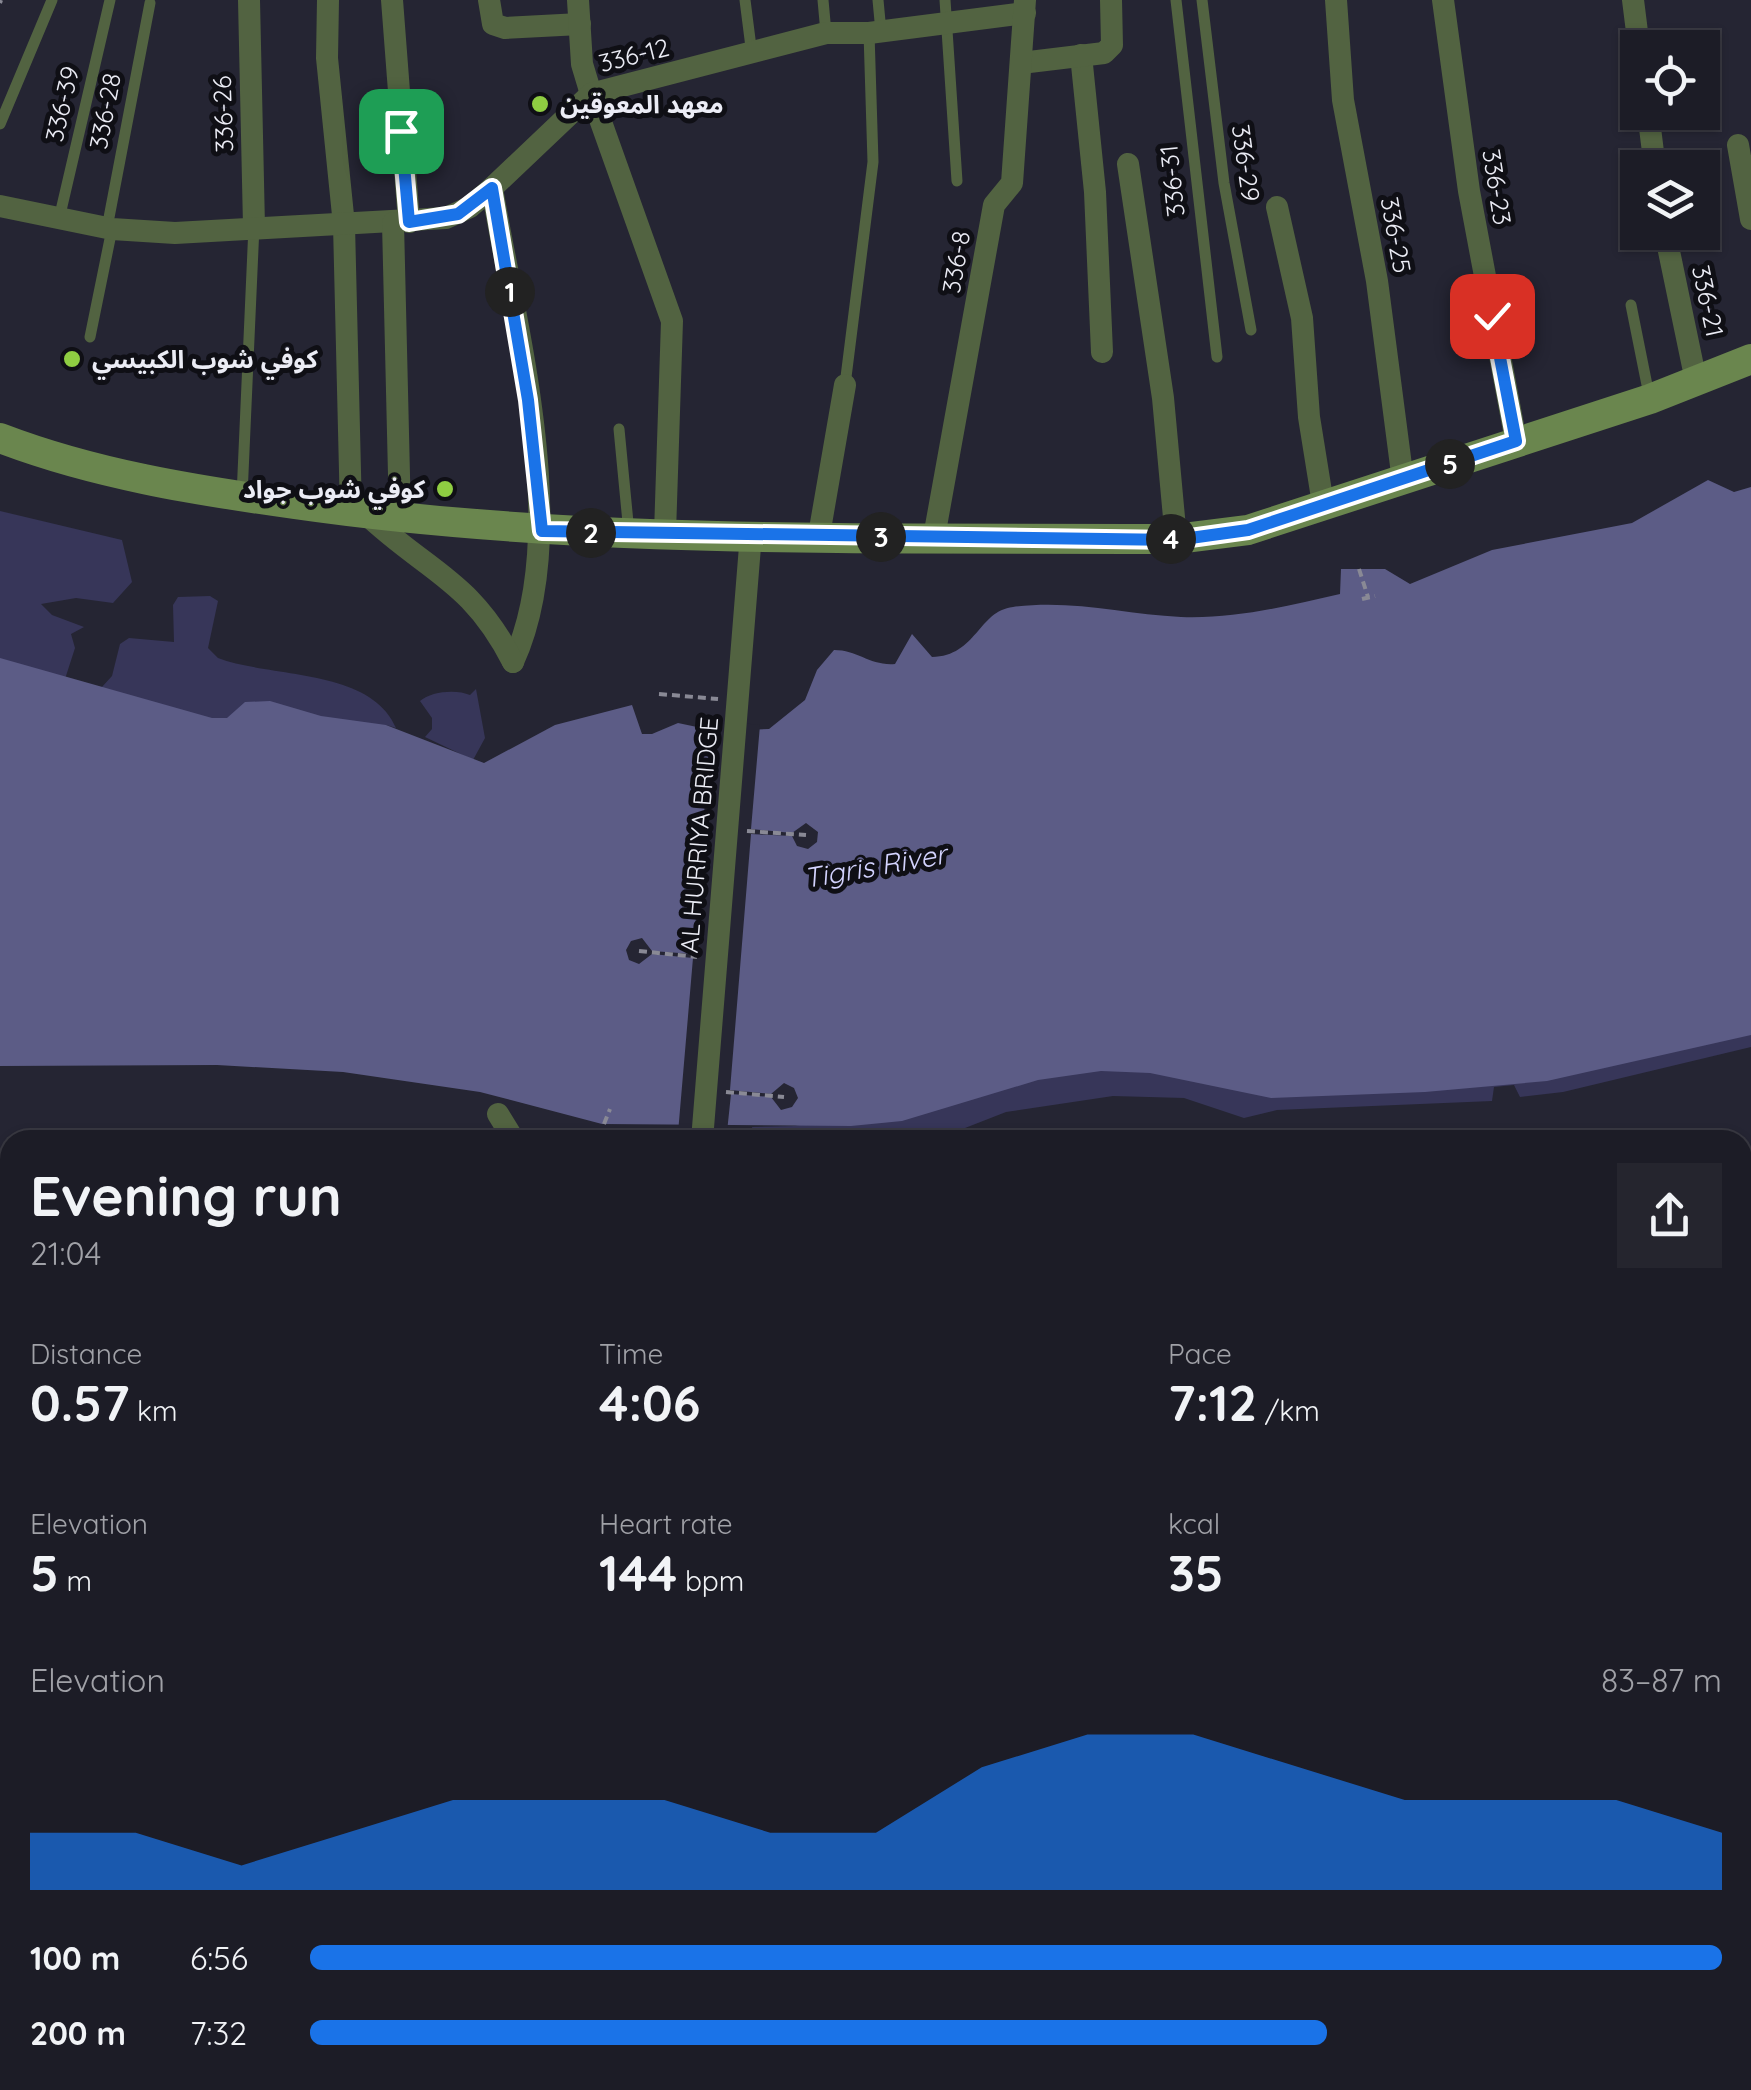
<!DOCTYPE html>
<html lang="en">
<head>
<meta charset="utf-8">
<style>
  :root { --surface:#1c1c26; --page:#25252e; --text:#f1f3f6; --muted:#a0a1a7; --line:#3a3a43; --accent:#1a73e8 }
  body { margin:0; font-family:Quicksand,"Noto Sans Arabic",sans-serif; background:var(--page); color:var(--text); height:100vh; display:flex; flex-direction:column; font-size:38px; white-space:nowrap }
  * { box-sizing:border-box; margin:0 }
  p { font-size:32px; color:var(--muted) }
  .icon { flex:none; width:55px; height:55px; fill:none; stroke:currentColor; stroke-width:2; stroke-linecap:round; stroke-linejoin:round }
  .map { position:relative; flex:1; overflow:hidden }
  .panel { position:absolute; left:0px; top:1130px; width:1752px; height:960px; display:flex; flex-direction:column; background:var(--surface); border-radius:30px 30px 0 0; box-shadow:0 2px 8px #0004,0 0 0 2px var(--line) }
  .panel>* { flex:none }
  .controls { position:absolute; left:1620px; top:30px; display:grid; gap:20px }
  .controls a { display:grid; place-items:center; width:100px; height:100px; border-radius:0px; background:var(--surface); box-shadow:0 2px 8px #0004,0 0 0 2px var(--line); font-size:50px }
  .pin { position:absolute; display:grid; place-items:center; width:85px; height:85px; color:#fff; margin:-42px; border-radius:20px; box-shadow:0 5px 15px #0006 }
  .km { position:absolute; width:50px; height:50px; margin:-25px; border-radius:50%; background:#222; color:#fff; font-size:28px; line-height:50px; text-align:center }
  .round { display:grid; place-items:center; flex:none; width:105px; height:105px; border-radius:0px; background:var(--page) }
  .summary { display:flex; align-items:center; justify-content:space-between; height:170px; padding:0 30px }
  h1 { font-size:55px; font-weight:800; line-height:75px }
  .metrics { display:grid; grid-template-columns:repeat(3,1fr); gap:15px; height:170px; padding:10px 30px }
  .metrics div { display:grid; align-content:center }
  .metrics b { font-size:50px; font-weight:800 }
  .metrics small { font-size:28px; font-weight:400 }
  .metrics p { font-size:28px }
  .chart { height:280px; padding:20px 30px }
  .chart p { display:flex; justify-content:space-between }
  .chart svg { width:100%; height:180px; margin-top:10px; fill:var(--accent); opacity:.7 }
  ul { padding:0 30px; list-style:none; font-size:32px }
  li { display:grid; grid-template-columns:160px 120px 1fr; align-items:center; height:75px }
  li i { height:25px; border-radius:12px; background:var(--accent) }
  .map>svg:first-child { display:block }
  .green { fill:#373659 }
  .water { fill:#5c5c86 }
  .pier { fill:#252533 }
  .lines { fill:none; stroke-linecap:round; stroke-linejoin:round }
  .street-tunnel { stroke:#434350; stroke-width:22; stroke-dasharray:22 11; stroke-linecap:butt }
  .path { stroke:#898995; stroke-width:4; stroke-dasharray:8 5; stroke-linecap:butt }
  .lane { stroke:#526341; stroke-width:11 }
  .street { stroke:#526341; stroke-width:22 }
  .secondary { stroke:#6a864e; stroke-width:30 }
  .primary { stroke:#7ca057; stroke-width:30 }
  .route-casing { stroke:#fff; stroke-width:20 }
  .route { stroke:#1a73e8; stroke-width:12 }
  .poi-dot { fill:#8fcd42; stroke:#0f0f15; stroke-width:4 }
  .labels { text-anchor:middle; stroke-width:10; stroke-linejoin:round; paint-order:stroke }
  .street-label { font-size:25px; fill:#ebecf5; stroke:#0f0f15 }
  .poi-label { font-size:25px; font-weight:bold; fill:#ebecf5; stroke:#0f0f15; text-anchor:start }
  .water-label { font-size:28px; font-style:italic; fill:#d3d3fe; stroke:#0f0f15 }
</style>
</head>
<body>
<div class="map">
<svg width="1751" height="2090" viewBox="0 0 1751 2090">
  <rect width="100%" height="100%" fill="#252533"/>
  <g class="green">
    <path d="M0 511 122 540 132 582 113 603 76 598 41 604 52 615 84 627 71 634 75 648 65 679 36 671 0 700Z"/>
    <path d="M210 596 218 601 208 648 218 658C270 678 371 668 396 728L386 725 296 751 101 688 112 676 120 644 129 638 174 642 173 605 178 597Z"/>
    <path d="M476 689 485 738 473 760 425 737 432 729V718L420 701C431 691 457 689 470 695Z"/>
    <path d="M1751 1011V1047L1563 1092 1520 1097 1514 1085 1494 1087 1492 1101 1277 1110 1244 1118 1184 1098 1113 1096 1006 1112 942 1137 754 1140 752 1127 795 1126 975 1081Z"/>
  </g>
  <path class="water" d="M1708 480 1734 492 1751 487V1035L1547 1081 1425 1092 1271 1098 1150 1073 1101 1071 1038 1080 902 1121 851 1126 602 1124 480 1092 343 1072 217 1065 0 1066V658L212 718H227L245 702 270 701 321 716 386 725 484 763 555 725 632 705 642 734H652L678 723 716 731 769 729 805 700 817 670 834 650C858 650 870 666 895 664L912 634 932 657C977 656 978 611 1013 607 1071 599 1124 614 1181 617 1236 619 1287 606 1340 594L1341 569H1385L1410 584 1492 550 1632 523Z"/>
  <path class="pier" d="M732 722 760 725 751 829 792 833 806 823 818 832 817 842 808 849 797 846 792 836 751 834 730 1090 771 1094 784 1083 794 1088 798 1098 792 1107 781 1110 771 1097 731 1094 727 1132 678 1133 693 958 652 954 639 964 629 960 626 950 631 941 642 938 652 951 693 954 711 725Z"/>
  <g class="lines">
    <g class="street-tunnel">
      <path d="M238 2080 240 2090"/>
      <path d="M334 2080 336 2090"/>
    </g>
    <g class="path">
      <path d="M0 3 1 0"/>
      <path d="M1359 569 1368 597"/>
      <path d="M1362 599 1375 596"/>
      <path d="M659 694 718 699"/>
      <path d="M747 831 806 835"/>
      <path d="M639 951 697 957"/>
      <path d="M726 1092 784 1097"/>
      <path d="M604 1124 610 1109"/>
      <path d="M553 2080 556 2090"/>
      <path d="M1042 2080 1049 2090"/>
      <path d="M1207 2080 1220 2090"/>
      <path d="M451 2090 481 2080"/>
      <path d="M742 2090 764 2080"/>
      <path d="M1135 2090 1142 2080"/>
    </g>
    <g class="lane">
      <path d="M745 0 752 55"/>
      <path d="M823 0 826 33"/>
      <path d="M878 0 881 32"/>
      <path d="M945 0 957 181"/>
      <path d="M1176 0 1217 357"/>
      <path d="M1202 0 1224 183 1251 330"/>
      <path d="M0 124 52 0"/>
      <path d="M59 219 110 0"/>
      <path d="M107 228 150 3"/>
      <path d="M1631 305 1649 395"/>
      <path d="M90 337 112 229"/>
      <path d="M845 385 873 162 869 33"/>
      <path d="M619 429 629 533"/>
      <path d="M242 496 254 226"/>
      <path d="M0 1383H10"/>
      <path d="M0 1422H10"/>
      <path d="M1742 1460 1751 1442"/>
      <path d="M0 1488 10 1489"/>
      <path d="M0 1922 10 1923"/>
      <path d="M265 2080 267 2090"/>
      <path d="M319 2080 321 2090"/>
    </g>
    <g class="street">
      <path d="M249 0 254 226"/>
      <path d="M328 0 327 58 344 225 351 512"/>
      <path d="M392 0 409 222"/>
      <path d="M489 0 493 24 505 28 580 24"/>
      <path d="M578 0 582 64 591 94 672 321 665 533"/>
      <path d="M1336 0 1343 100 1377 281 1403 481"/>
      <path d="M1443 0 1469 191 1516 441"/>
      <path d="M1633 0 1639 48"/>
      <path d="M1081 55 1095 192 1102 352"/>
      <path d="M1021 63 1104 53 1112 45 1111 0"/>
      <path d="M1648 112 1655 168"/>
      <path d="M1738 145 1751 219"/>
      <path d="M1128 164 1163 398 1176 539"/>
      <path d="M492 188C515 326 573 532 513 662"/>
      <path d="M0 206 112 229 175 233 446 218 470 207 492 188 591 94 826 33H869L1025 13"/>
      <path d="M1277 207 1302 318 1309 417 1323 504"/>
      <path d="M393 223 400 517"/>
      <path d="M1665 232 1696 381"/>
      <path d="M365 513C427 572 471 579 513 662"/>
      <path d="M819 535 845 385"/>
      <path d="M934 537 994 205 1012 183 1025 0"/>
      <path d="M498 1114 514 1140"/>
      <path d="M702 1140 751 534"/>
      <path d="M0 1799 10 1802"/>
      <path d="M1742 1865 1751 1877"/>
      <path d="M354 2080 356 2090"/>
      <path d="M1363 2080 1368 2090"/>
      <path d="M38 2090 41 2080"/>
      <path d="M824 2090 825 2080"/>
    </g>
    <g class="secondary">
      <path d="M0 438C94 474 194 490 294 504 586 546 882 537 1176 539L1248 530 1650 399 1751 359"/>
      <path d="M1516 2080 1524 2090"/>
      <path d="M1575 2080 1583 2090"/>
    </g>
    <g class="primary">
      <path d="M0 1284H10"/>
      <path d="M0 1320H10"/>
      <path d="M1742 1495 1751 1501"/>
      <path d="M1742 1545 1751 1551"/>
    </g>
  </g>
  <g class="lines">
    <g class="route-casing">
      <path id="route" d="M401 131 409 222 458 214 492 188 528 400 542 531 1176 540 1248 530 1516 441 1492 316"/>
    </g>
    <use href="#route" class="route"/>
  </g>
  <g class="poi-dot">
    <circle cx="540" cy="104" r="10"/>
    <circle cx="72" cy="359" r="10"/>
    <circle cx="445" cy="489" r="10"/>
  </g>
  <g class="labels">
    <g class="street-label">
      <text transform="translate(634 55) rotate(-14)" y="9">336-12</text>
      <text transform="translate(62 104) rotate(-77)" y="9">336-39</text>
      <text transform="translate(105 111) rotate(-79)" y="9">336-28</text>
      <text transform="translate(223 114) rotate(-92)" y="9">336-26</text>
      <text transform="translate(1246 163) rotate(82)" y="9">336-29</text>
      <text transform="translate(1172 181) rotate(-96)" y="9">336-31</text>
      <text transform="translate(1497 187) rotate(81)" y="9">336-23</text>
      <text transform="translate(1396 235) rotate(80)" y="9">336-25</text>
      <text transform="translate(956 262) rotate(-80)" y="9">336-8</text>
      <text transform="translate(1708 301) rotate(78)" y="9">336-21</text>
      <text transform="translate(699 835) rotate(-85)" y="9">AL HURRIYA BRIDGE</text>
    </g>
    <g class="poi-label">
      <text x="560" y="113">معهد المعوقين</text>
      <text x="92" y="368">كوفي شوب الكبيسي</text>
      <text x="425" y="498" text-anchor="end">كوفي شوب جواد</text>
    </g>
    <g class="water-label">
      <text transform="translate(875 866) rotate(-10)" y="10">Tigris River</text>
    </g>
  </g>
</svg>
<div class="controls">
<a><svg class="icon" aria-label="locate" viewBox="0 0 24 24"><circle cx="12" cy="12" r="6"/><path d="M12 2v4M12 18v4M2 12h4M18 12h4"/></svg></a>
<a><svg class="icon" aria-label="layers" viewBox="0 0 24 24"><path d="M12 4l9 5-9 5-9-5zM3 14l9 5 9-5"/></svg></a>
</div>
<div class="pin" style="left:401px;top:131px;background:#1e9e55"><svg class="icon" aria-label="arrive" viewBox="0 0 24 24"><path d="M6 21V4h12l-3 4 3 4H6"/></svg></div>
<div class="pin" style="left:1492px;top:316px;background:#d93025"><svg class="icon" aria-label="check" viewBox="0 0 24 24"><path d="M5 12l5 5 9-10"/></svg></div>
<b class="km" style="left:510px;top:292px">1</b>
<b class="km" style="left:591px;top:533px">2</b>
<b class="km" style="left:881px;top:537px">3</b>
<b class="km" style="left:1171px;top:539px">4</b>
<b class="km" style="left:1450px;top:464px">5</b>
<section class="panel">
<div class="summary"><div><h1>Evening run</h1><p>21:04</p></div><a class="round"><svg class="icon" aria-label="share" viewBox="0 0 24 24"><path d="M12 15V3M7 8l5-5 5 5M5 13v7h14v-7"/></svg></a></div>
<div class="metrics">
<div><p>Distance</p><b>0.57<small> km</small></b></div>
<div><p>Time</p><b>4:06</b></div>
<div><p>Pace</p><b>7:12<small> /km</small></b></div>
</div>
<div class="metrics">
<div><p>Elevation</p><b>5<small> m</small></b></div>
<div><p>Heart rate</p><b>144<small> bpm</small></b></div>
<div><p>kcal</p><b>35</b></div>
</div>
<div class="chart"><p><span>Elevation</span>83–87 m</p>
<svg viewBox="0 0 160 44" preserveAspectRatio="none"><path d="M0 44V30L10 30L20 38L30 30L40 22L50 22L60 22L70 30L80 30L90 14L100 6L110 6L120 14L130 22L140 22L150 22L160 30V44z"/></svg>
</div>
<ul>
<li><b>100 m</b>6:56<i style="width:100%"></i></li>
<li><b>200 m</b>7:32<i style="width:72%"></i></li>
</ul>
</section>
</div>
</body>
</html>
